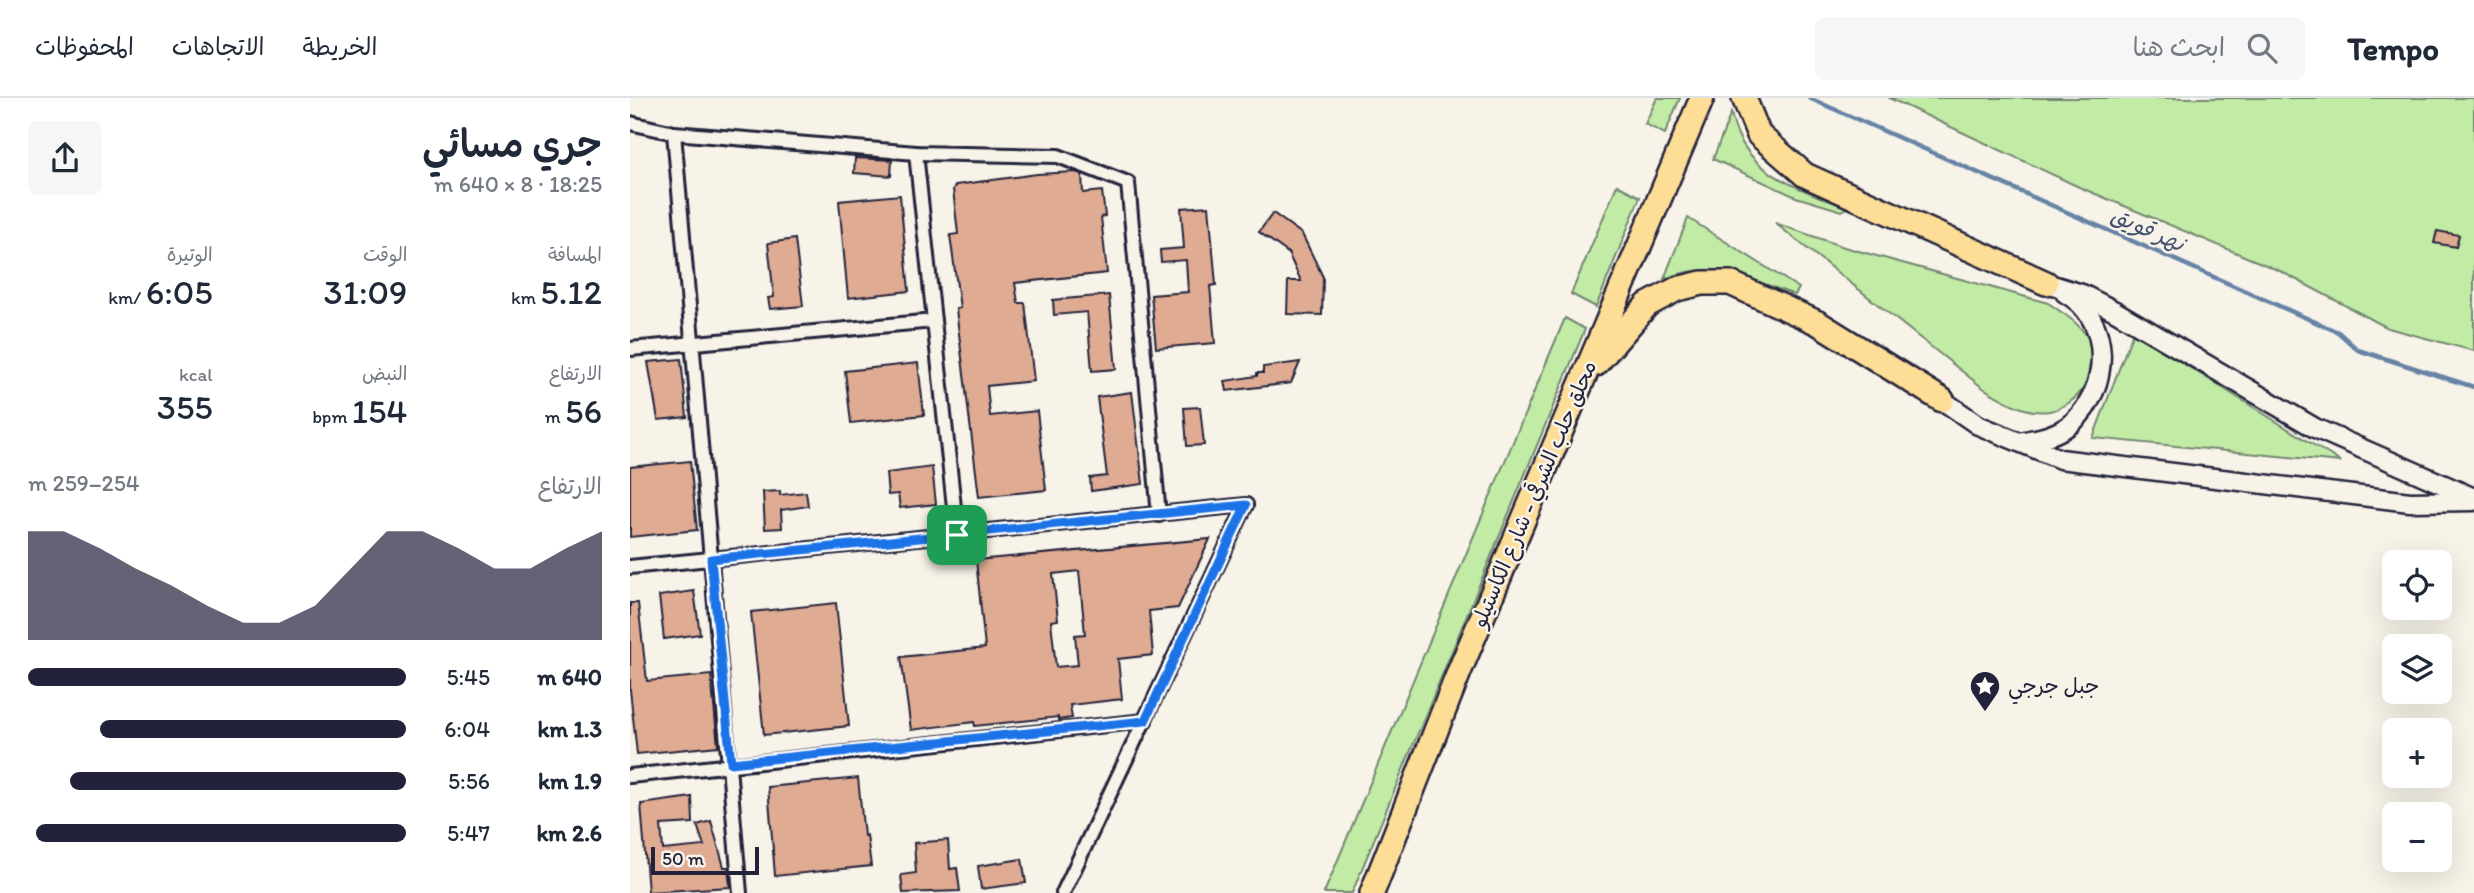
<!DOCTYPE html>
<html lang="ar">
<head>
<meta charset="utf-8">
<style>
  :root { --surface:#fff; --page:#f6f6f7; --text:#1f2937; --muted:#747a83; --line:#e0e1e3; --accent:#22223b }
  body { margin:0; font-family:Itim,"Playpen Sans Arabic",sans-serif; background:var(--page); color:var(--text); direction:rtl; height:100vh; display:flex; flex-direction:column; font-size:26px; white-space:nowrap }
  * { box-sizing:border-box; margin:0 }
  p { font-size:23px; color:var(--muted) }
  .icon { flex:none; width:38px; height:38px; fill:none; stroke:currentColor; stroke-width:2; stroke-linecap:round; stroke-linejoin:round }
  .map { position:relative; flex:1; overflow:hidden; direction:ltr }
  .panel { display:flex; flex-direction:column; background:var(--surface); width:630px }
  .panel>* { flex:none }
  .controls { position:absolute; left:1752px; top:452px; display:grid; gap:14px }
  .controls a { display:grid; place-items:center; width:70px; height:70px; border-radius:10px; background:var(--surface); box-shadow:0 7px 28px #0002; font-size:35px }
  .scale { position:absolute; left:21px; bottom:18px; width:108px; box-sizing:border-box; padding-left:7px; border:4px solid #22223b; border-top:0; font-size:19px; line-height:24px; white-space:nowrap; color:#22223b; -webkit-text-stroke:5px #f7f3e8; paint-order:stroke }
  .pin { position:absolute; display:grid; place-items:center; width:60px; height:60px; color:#fff; margin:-30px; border-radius:14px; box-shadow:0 4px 10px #0006 }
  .round { display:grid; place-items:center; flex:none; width:74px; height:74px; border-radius:10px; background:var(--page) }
  .overview { display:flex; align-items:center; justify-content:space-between; height:119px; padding:0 28px }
  h1 { font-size:38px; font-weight:600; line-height:52px }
  .figures { display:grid; grid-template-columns:repeat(3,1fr); gap:10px; height:119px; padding:7px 28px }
  .figures div { display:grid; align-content:center }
  .figures b { font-size:35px; font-weight:600 }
  .figures small { font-size:19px; font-weight:400 }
  .figures p { font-size:19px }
  .chart { height:196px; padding:14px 28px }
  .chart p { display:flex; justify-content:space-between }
  .chart svg { width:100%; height:126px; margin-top:7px; fill:var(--accent); opacity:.7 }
  ul { padding:0 28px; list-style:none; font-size:23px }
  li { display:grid; grid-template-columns:112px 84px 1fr; align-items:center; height:52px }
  li i { height:18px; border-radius:9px; background:var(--accent) }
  header { display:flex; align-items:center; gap:42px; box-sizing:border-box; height:98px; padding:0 35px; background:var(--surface); border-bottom:2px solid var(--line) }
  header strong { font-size:33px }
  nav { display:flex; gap:38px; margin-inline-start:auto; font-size:24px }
  .search { width:490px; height:63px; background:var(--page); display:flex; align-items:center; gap:18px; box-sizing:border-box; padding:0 24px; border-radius:10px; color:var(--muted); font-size:26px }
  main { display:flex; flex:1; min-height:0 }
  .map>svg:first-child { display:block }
  .green { fill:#c2eba6; stroke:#728670; stroke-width:2 }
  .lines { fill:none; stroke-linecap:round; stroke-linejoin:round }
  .stream { stroke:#6683a6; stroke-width:4.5 }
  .building { fill:#dfab93; stroke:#22223b; stroke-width:2; fill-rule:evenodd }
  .street-casing { stroke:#22223b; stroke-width:18 }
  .secondary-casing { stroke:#22223b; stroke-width:23 }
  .highway-casing { stroke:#22223b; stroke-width:28 }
  .street { stroke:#f7f3e8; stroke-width:12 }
  .secondary { stroke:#f7f3e8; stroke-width:18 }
  .highway { stroke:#fedd96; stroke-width:23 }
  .route-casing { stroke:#fff; stroke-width:14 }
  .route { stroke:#1a73e8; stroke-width:9 }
  .labels { text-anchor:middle; stroke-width:5; stroke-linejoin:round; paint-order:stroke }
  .street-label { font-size:21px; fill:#22223b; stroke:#f7f3e8 }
  .poi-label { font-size:21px; fill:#22223b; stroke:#f7f3e8; text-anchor:start }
  .water-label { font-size:23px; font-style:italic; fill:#445271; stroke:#f7f3e8 }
</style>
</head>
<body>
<header>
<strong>Tempo</strong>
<div class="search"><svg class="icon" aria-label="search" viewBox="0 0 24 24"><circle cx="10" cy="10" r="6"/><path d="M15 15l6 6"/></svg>ابحث هنا</div>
<nav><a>الخريطة</a><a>الاتجاهات</a><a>المحفوظات</a></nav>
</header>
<main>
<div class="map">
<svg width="1844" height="795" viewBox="0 0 1844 795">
  <rect width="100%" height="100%" fill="#f7f3e8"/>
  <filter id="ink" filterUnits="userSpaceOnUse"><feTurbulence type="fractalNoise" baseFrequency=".0143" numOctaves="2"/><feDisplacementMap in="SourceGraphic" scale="14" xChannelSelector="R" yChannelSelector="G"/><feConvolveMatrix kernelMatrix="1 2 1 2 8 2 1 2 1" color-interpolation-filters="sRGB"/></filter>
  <g filter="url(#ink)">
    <g class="green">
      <path d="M1027 0H1050L1035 36 1015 26Z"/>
      <path d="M1259 0H1844V253L1758 230 1650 173 1449 89Z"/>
      <path d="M1101 15C1113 76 1166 88 1217 110L1212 113 1166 99 1083 61Z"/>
      <path d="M987 87 1010 99 966 209 941 196Z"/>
      <path d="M1058 120 1169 190 1165 197C1115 180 1087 160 1034 181Z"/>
      <path d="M1145 125 1214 149 1418 205C1433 215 1455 228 1461 247 1471 275 1448 308 1419 313 1396 317 1372 301 1353 290Z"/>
      <path d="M935 220 955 231 722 795H694Z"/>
      <path d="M1503 234 1711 364 1463 340Z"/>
    </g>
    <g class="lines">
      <path class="stream" d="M1179 0 1708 234 1728 252 1844 289"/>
    </g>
    <g class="building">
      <path d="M225 60 262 62 261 78 224 75Z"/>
      <path d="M445 74 452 76 453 95 472 93 475 118 471 119 477 175 385 185 388 205H395L404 283 357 288 360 318 407 313 416 392 349 399 326 211 330 210 320 137 328 136 323 91 326 87 407 76Z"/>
      <path d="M270 97 279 193 218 200 209 103Z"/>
      <path d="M579 108 586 187 580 188 585 245 526 250 521 197 558 194 556 162 531 164 530 152 554 150 551 110Z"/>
      <path d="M643 115 672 136 693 179 692 217 657 216 658 183H671L658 155 629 134Z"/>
      <path d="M1807 133 1829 137 1826 149 1804 145Z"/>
      <path d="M165 141 173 208 140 211 138 200 144 199 138 145Z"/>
      <path d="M479 197 486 271 462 273 457 214 424 217 423 202Z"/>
      <path d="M51 261 57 319 28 322 18 264Z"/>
      <path d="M670 264 661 285 597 293 595 283 627 278V275H633V269Z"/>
      <path d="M288 265 294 317 221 325 215 273Z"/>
      <path d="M502 294 513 386 461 393 460 380 477 378 467 299Z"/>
      <path d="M570 309 574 347 557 348 554 310Z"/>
      <path d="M60 363 67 432 0 439V369Z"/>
      <path d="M302 369 306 406 270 410 268 396 258 397 256 375Z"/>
      <path d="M150 393V397L176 394 178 408 151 412 152 430 135 431 133 394Z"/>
      <path d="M580 441 548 510 519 513 523 557 488 561 492 601 440 607 442 620 428 622V619L345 628 344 624 281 632 271 559 355 550 346 462ZM449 473 455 536 445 537 448 567 426 569 421 523 428 522 423 476Z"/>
      <path d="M64 493 70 536 34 541 29 498Z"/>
      <path d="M0 505H8L17 583 81 577 88 648 7 656 0 592Z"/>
      <path d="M206 505 219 628 134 637 121 514Z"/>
      <path d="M228 680 234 738 237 737 241 768 145 778 138 689Z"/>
      <path d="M62 699 63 725 31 727 33 752 74 748 67 727 81 723 94 769H98L100 789 18 794 11 706Z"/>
      <path d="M318 742 320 771 327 770 330 793 273 795 271 777 286 775 284 745Z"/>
      <path d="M392 761 396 785 351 791 348 768Z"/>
    </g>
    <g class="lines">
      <g class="street-casing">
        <g id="street">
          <path d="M0 25 44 35 286 55 428 58 498 85 529 417"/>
          <path d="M44 35 110 795"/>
          <path d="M286 55 327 437"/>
          <path d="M0 251 304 223"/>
          <path d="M0 469 616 407"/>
          <path d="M0 678 515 623"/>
          <path d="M433 795 616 407"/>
        </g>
      </g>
      <g class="secondary-casing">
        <g id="secondary">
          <path d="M1416 185 1452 196 1485 213 1685 330 1844 400"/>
          <path d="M1312 302 1348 327 1430 361 1780 404 1844 403"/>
          <path d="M1389 344C1408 341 1429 337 1443 324 1480 290 1483 221 1435 195"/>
        </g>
      </g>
      <g class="highway-casing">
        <g id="highway">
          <path d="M1114 0 1129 37 1175 77 1416 185"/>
          <path d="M966 266 1017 207 1047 191 1072 185H1100L1188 225 1312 302"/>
          <path d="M742 795 829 574 1072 0"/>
        </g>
      </g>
      <use href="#street" class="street"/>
      <use href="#secondary" class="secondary"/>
      <use href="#highway" class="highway"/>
    </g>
  </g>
  <g class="lines" filter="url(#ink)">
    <g class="route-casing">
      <path id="route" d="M616 407 515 623 101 665 81 461Z"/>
    </g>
    <use href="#route" class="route"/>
  </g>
  <defs>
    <g id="sight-pin" transform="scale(1.575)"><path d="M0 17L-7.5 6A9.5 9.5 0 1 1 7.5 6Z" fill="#22223b" stroke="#f7f3e8"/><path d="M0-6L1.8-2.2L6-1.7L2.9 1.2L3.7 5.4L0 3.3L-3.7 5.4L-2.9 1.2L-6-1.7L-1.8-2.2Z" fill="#fff"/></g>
  </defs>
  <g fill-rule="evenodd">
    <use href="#sight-pin" x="1355" y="588"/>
  </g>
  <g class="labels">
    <g class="street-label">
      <text transform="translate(904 396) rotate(-67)" y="7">محلق حلب الشرقي - شارع الكاستيلو</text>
    </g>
    <g class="poi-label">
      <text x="1378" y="595">جبل جرجي</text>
    </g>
    <g class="water-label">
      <text transform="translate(1518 131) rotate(24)" y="8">نهر قويق</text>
    </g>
  </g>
</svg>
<div class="controls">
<a><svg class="icon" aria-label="locate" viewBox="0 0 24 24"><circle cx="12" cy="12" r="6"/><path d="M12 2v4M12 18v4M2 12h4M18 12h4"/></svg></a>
<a><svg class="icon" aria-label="layers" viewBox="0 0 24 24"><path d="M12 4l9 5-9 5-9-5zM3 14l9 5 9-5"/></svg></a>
<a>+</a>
<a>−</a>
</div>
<div class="scale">50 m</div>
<div class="pin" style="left:327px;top:437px;background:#1e9e55"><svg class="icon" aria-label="arrive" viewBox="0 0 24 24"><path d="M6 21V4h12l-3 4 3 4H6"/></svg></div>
</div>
<section class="panel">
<div class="overview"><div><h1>جري مسائي</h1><p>18:25 · 8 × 640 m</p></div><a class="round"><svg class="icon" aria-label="share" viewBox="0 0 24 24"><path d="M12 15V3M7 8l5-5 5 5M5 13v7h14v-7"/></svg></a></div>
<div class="figures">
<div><p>المسافة</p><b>5.12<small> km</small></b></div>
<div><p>الوقت</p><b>31:09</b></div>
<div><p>الوتيرة</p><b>6:05<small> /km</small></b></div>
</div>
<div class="figures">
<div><p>الارتفاع</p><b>56<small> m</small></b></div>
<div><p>النبض</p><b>154<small> bpm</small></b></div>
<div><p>kcal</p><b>355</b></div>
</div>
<div class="chart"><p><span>الارتفاع</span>254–259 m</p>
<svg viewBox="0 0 160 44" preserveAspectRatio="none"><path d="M0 44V6L10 6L20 12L30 19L40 25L50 32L60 38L70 38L80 32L90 19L100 6L110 6L120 12L130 19L140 19L150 12L160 6V44z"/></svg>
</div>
<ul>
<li><b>640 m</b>5:45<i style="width:100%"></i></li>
<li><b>1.3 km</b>6:04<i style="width:81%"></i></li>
<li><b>1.9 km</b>5:56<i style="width:89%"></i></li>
<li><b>2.6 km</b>5:47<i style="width:98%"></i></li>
</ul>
</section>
</main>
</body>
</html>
